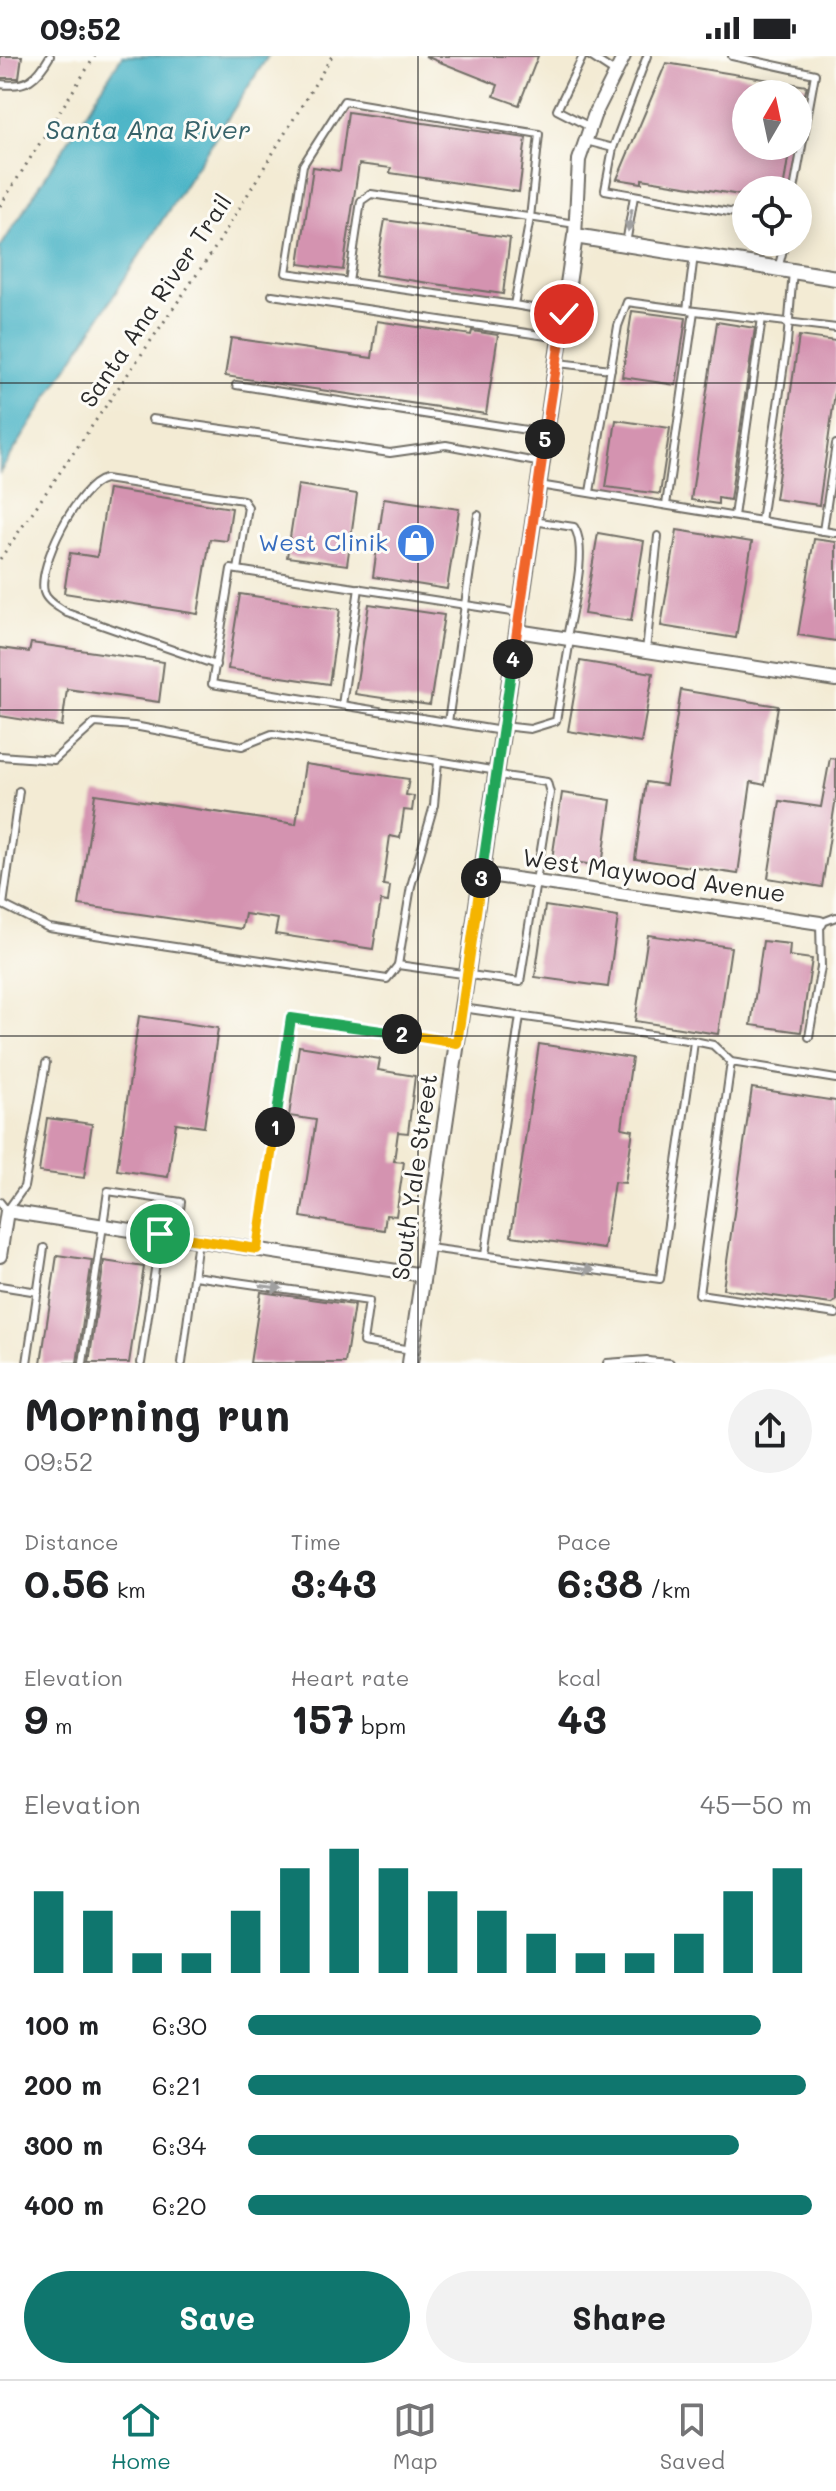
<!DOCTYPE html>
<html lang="en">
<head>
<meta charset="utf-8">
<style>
  :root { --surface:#fff; --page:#f2f2f2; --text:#202124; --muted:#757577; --line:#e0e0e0; --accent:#0f766e }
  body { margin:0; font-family:Mali,sans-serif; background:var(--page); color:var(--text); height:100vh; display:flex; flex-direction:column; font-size:30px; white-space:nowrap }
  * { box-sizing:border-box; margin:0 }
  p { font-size:26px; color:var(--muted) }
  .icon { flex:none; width:44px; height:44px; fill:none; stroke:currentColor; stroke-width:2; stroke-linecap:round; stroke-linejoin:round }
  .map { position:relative; height:1307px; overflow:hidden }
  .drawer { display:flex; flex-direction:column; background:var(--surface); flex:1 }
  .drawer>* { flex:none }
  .needle { width:52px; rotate:9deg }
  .tools { position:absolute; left:732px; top:24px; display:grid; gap:16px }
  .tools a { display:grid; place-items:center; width:80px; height:80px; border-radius:50%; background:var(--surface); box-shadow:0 4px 20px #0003; font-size:40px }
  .pin { position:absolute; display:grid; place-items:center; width:68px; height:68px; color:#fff; margin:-34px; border:4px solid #fff; border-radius:50%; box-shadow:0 2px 8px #0007 }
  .km { position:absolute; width:40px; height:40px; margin:-20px; border-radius:50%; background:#222; color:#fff; font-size:22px; line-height:40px; text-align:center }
  .round { display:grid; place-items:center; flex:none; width:84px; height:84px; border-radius:42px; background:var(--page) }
  .summary { display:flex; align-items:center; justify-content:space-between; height:136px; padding:0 24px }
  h1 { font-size:44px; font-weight:800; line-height:60px }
  .metrics { display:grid; grid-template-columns:repeat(3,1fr); gap:12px; height:136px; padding:8px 24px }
  .metrics div { display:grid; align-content:center }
  .metrics b { font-size:40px; font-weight:800 }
  .metrics small { font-size:22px; font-weight:400 }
  .metrics p { font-size:22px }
  .chart { height:224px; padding:16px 24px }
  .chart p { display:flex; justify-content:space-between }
  .chart svg { width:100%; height:144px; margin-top:8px; stroke:var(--accent); stroke-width:6 }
  .cta { display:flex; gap:16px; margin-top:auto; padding:16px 24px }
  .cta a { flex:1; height:92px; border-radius:48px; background:var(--accent); color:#fff; font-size:32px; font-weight:800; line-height:92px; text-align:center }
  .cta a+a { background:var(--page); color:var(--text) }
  ul { padding:0 24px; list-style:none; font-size:26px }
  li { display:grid; grid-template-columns:128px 96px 1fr; align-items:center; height:60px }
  li i { height:20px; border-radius:10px; background:var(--accent) }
  .status { display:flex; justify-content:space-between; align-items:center; height:56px; padding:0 40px; background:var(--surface); direction:ltr }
  .status svg { height:22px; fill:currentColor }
  .menu { display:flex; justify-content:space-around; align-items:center; height:112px; border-top:2px solid var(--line); background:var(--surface); font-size:22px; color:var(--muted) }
  .menu a { display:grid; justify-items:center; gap:4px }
  .menu .selected { color:var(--accent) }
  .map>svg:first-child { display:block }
  .water { fill:#49b4c6; stroke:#3a7078; stroke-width:2 }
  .building { fill:#d493b0 }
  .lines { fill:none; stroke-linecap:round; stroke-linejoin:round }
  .service-casing { stroke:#716e66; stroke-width:10 }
  .minor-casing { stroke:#716e66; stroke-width:16 }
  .tertiary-casing { stroke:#716e66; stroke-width:18 }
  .path { stroke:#716e66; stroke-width:3; stroke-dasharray:2 6; stroke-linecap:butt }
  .service { stroke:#fff; stroke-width:6 }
  .minor { stroke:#fff; stroke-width:12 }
  .tertiary { stroke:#fff; stroke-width:14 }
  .oneway { fill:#a0a0a0 }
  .split-1-casing { stroke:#fff; stroke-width:16 }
  .split-2-casing { stroke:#fff; stroke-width:16 }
  .split-3-casing { stroke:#fff; stroke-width:16 }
  .split-4-casing { stroke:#fff; stroke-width:16 }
  .split-5-casing { stroke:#fff; stroke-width:16 }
  .split-6-casing { stroke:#fff; stroke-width:16 }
  .split-1 { stroke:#f5b400; stroke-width:10 }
  .split-2 { stroke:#22a559; stroke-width:10 }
  .split-3 { stroke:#f5b400; stroke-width:10 }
  .split-4 { stroke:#22a559; stroke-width:10 }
  .split-5 { stroke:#f0652b; stroke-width:10 }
  .split-6 { stroke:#f0652b; stroke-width:10 }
  .grid { fill:none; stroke:#2b2b2b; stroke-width:2; stroke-opacity:0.55 }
  .labels { text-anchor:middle; stroke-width:6; stroke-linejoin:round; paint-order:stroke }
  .street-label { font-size:24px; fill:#2b2b2b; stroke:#fdfcf7 }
  .shop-label { font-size:24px; fill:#366cbe; stroke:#fdfcf7; text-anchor:end }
  .water-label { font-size:26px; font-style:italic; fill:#376269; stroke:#fdfcf7 }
</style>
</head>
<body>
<div class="status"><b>09:52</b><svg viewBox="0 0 49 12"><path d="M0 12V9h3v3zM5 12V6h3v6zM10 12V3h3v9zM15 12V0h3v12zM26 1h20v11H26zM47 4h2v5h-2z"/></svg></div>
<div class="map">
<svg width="836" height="1307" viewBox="0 0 836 1307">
  <rect width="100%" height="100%" fill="#fdfcf7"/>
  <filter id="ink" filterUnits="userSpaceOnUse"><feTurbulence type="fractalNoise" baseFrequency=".0125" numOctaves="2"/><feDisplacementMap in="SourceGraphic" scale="16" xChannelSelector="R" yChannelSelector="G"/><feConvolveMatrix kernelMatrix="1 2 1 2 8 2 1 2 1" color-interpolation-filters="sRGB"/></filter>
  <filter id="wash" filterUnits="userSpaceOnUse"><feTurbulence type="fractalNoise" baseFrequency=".006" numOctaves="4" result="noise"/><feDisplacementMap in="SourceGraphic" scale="32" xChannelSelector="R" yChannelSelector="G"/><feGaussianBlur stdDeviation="1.8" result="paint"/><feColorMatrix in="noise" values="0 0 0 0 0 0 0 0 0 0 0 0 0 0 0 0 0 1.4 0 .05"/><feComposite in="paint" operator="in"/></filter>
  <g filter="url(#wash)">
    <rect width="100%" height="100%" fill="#f3ebd4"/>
    <path class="water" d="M122 0H268L0 416V192Z"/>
    <g id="blocks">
      <g class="building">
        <path d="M0 0H22L19 22H0Z"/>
        <path d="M425 0H538L519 49 494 40 498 29Z"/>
        <path d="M666 7 807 30 805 38H746V90H790L783 134H746V140L642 123V127L617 123Z"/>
        <path d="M348 56 526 82 519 136 390 117 391 112 359 108 343 214 299 208 313 111 340 115Z"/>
        <path d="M385 164 510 182 503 238 375 219Z"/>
        <path d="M632 255 686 262 676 329 622 321Z"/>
        <path d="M377 265 471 279 472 275 498 279 486 358 225 320 231 282 372 302Z"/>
        <path d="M717 266 755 272 730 444 718 442V448L691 444Z"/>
        <path d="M799 280 836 285V330L819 449 775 443Z"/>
        <path d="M616 364 670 372 660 438 606 431Z"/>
        <path d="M298 429 357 438 347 509 287 501Z"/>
        <path d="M108 433 232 452 227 485 210 483 198 558 64 537 70 497 97 501Z"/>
        <path d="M384 442 459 453 447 533 373 521Z"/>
        <path d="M677 474 752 486 736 582 661 570Z"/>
        <path d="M598 477 644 485 631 565 584 558Z"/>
        <path d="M814 483 836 486V585L798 579Z"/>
        <path d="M240 538 340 553 329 628 228 613Z"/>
        <path d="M369 548 444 559 430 649 355 638Z"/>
        <path d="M31 587 164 606 159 646 67 633 62 670 0 660V592L29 596Z"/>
        <path d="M580 605 653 617 641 687 568 675Z"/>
        <path d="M681 634 778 650 765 729 751 726 738 818 635 803 646 726 666 729Z"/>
        <path d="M830 702 836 703V741L822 831 768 822 780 745 821 751Z"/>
        <path d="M305 708 409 723 406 739 414 740 412 755 404 754 400 782 390 780 383 829 390 830 388 846 381 845 373 893 275 878 278 863 245 858 242 873 79 849 95 738 296 768Z"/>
        <path d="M562 737 611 744 602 810 552 803Z"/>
        <path d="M545 850 618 861 608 931 535 921Z"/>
        <path d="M648 879 731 891 718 978 635 965Z"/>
        <path d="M763 885 790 888 789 900 812 903 801 976 751 969Z"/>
        <path d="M139 960 218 972 204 1071 176 1067 168 1121 117 1114Z"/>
        <path d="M539 988 632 1002 622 1072 633 1074 625 1127 614 1126 604 1193 511 1180Z"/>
        <path d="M299 990 380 1003 378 1014 415 1020 408 1077 398 1076 394 1105 404 1106 396 1160 386 1159 384 1174 301 1161 316 1064 289 1060Z"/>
        <path d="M752 1032 836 1045V1245L831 1248 723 1233Z"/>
        <path d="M47 1062 92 1068 84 1122 39 1116Z"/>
        <path d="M57 1199 92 1204 77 1307H41Z"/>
        <path d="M104 1205 144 1211 129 1307H89Z"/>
        <path d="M261 1236 354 1249 345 1307H250Z"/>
      </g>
    </g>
  </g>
  <g filter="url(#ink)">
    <use href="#blocks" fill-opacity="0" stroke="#716e66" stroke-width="2"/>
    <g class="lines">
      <g class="service-casing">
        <g id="service">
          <path d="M583 0 557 54 590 71"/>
          <path d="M590 0 616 17"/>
          <path d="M732 0 815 18 794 134"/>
          <path d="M0 28C26 32 37 23 50 0"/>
          <path d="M344 45 539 78 530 162 514 249 286 217 303 109Z"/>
          <path d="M586 85 613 92 647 0"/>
          <path d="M613 92 605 134 746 159"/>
          <path d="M626 188 634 140"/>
          <path d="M694 199 687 254 836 272"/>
          <path d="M778 213 785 186"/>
          <path d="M349 226 361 145 371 138 576 168"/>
          <path d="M272 239 560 282"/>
          <path d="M514 249 561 257"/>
          <path d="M558 307 611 313"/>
          <path d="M236 329 546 377"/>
          <path d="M152 363 390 397 446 389 542 407"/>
          <path d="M539 429 836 477"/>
          <path d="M590 436 618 270 627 246 687 254"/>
          <path d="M666 449 694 255"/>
          <path d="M734 460 762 262"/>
          <path d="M533 465 574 471C589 494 571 555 567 582"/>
          <path d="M761 465 787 287 793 215"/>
          <path d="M823 475 836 388"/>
          <path d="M646 595 658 480"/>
          <path d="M216 609 67 557C59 551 47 546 44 536 37 510 78 429 105 423L243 444 248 451 238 514"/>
          <path d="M342 649 359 532"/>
          <path d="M448 666 478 459"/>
          <path d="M503 670 530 673 556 665 570 584"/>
          <path d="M502 675 212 628 231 513 518 557"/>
          <path d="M0 700 54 704 95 667 134 670 242 690 272 678 438 705"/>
          <path d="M497 715 438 705 434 749 411 830 398 909 520 926 550 737 547 726 497 719"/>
          <path d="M19 735 3 849 49 872 387 923 398 909"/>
          <path d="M809 981 821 911 820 867 836 861"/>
          <path d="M694 985 713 989 731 1006 836 1023"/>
          <path d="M731 1006 699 1238 836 1258"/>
          <path d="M0 1146 7 1155 24 1131 46 1007"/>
          <path d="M257 1192 291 962 457 987"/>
          <path d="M429 1192 660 1223 691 1010 694 985 462 952"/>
          <path d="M485 1199 520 960"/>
          <path d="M194 1220 369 1245 363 1286 411 1294"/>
          <path d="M0 1230 38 1236"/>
          <path d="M647 1305 670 1307"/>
          <path d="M27 1307 44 1192"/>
          <path d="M83 1307 108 1135 181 1146 176 1180"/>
          <path d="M141 1307 160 1180"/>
          <path d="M182 1307 198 1184"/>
          <path d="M607 1307 647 1304"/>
        </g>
      </g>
      <g class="minor-casing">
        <g id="minor">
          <path d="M575 180 579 104 594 60 624 0"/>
          <path d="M517 575 836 624"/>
          <path d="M482 818 820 867"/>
          <path d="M0 1200 7 1155 423 1219"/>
        </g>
      </g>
      <g class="tertiary-casing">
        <path id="tertiary" d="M410 1307 575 180 836 222"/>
      </g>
      <g class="path">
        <path d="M0 150 95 0"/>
        <path d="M0 503 215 192 332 0"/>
      </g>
      <use href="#service" class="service"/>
      <use href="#minor" class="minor"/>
      <use href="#tertiary" class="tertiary"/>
    </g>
    <defs><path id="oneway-solid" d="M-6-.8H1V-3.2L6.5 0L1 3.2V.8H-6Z" transform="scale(2)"/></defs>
    <g class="oneway">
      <use href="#oneway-solid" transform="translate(630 164) rotate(100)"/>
      <use href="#oneway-solid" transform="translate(583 1213) rotate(8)"/>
      <use href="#oneway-solid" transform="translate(271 1231) rotate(8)"/>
    </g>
  </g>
  <g class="lines" filter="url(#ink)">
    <g class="split-1-casing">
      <path id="split-1" d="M160 1178 257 1193 275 1071"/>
    </g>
    <g class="split-2-casing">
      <path id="split-2" d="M275 1071 291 962 402 978"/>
    </g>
    <g class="split-3-casing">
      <path id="split-3" d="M402 978 457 987 481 822"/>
    </g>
    <g class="split-4-casing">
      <path id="split-4" d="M481 822 513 603"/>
    </g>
    <g class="split-5-casing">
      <path id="split-5" d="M513 603 545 383"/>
    </g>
    <g class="split-6-casing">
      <path id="split-6" d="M545 383 564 258"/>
    </g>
    <use href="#split-1" class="split-1"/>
    <use href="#split-2" class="split-2"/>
    <use href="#split-3" class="split-3"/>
    <use href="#split-4" class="split-4"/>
    <use href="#split-5" class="split-5"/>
    <use href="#split-6" class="split-6"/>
  </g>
  <path class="grid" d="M418 0V1307M0 327H836M0 654H836M0 980H836"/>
  <defs>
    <g id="shop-disc" transform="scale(2)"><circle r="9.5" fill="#3f7fe0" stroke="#fdfcf7"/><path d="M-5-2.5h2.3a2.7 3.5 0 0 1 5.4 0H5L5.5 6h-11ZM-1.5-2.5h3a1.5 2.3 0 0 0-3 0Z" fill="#fff"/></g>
  </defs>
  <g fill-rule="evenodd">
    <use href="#shop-disc" x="416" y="487"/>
  </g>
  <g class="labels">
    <g class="street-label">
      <text transform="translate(156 245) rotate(-56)" y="8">Santa Ana River Trail</text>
      <text transform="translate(654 820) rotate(8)" y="8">West Maywood Avenue</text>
      <text transform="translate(415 1121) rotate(-82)" y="8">South Yale Street</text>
    </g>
    <g class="shop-label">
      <text x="388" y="495">West Clinik</text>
    </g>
    <g class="water-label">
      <text x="148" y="83">Santa Ana River</text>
    </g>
  </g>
</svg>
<div class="tools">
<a><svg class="needle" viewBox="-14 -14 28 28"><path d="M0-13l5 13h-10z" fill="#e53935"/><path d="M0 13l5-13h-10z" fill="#757577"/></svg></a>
<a><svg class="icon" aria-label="locate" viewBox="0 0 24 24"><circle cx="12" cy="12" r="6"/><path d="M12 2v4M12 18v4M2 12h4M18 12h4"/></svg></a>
</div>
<div class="pin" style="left:160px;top:1178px;background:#1e9e55"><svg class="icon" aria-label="arrive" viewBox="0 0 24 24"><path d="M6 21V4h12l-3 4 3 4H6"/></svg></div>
<div class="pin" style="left:564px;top:258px;background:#d93025"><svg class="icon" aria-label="check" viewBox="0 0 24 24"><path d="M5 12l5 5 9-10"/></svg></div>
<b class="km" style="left:275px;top:1071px">1</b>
<b class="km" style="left:402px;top:978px">2</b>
<b class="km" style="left:481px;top:822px">3</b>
<b class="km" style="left:513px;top:603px">4</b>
<b class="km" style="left:545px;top:383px">5</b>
</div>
<section class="drawer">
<div class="summary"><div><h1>Morning run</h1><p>09:52</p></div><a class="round"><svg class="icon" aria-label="share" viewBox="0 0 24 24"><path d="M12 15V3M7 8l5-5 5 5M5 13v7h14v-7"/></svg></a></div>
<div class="metrics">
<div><p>Distance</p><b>0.56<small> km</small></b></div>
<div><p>Time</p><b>3:43</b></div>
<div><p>Pace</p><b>6:38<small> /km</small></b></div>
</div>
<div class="metrics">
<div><p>Elevation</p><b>9<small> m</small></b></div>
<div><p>Heart rate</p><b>157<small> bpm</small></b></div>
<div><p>kcal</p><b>43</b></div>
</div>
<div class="chart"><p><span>Elevation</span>45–50 m</p>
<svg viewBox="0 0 160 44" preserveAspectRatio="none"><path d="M5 44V19M15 44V25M25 44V38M35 44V38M45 44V25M55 44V12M65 44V6M75 44V12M85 44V19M95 44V25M105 44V32M115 44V38M125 44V38M135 44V32M145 44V19M155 44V12"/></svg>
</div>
<ul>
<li><b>100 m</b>6:30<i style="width:91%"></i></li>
<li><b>200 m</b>6:21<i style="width:99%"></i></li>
<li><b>300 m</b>6:34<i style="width:87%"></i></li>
<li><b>400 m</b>6:20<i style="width:100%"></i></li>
</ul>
<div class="cta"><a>Save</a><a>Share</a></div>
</section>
<nav class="menu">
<a class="selected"><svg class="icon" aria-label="home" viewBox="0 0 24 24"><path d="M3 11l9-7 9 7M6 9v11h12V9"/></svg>Home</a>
<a><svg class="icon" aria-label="map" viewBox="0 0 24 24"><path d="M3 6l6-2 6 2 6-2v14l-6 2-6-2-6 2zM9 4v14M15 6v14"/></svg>Map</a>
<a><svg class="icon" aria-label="saved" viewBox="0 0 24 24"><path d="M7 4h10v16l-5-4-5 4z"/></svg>Saved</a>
</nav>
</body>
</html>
